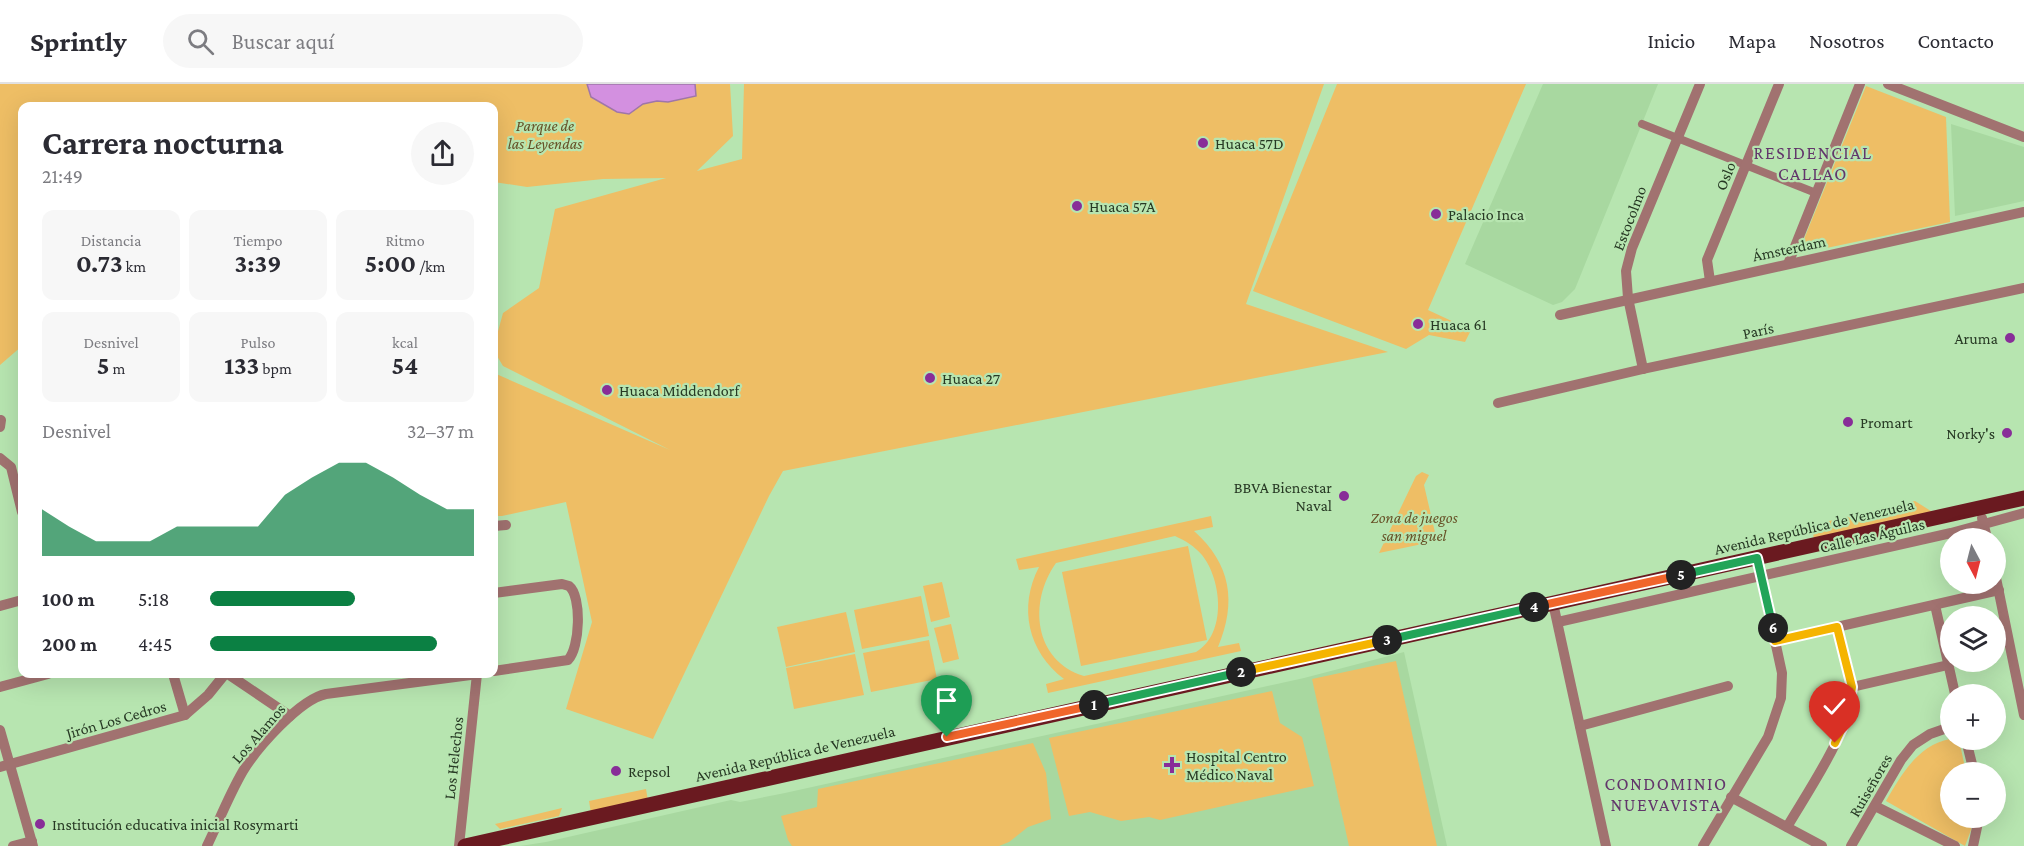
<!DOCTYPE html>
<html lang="es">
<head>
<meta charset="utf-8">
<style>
  :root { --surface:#fff; --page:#f7f7f7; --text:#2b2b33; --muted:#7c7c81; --line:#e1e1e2; --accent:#0b8043 }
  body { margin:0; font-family:"Crimson Pro",serif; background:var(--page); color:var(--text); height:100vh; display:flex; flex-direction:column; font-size:22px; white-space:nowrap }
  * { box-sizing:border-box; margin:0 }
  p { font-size:20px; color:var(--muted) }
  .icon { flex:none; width:33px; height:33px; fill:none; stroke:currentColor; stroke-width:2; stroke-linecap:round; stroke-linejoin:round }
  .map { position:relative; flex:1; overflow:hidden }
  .side { position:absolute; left:18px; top:18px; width:480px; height:576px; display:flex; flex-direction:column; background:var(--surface); border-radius:12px; box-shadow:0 6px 24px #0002 }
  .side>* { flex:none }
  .needle { width:39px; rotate:173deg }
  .controls { position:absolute; left:1940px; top:444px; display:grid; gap:12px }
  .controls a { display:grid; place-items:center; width:66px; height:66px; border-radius:50%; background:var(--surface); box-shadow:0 6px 24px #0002; font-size:30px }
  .pin { position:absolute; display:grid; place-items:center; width:51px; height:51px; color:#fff; margin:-62px -26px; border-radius:50% 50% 50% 0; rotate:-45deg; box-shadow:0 0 6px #0007 }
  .pin .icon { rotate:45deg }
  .km { position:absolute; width:30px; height:30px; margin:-15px; border-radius:50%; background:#222; color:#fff; font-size:16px; line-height:30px; text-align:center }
  .round { display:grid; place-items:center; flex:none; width:63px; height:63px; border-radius:32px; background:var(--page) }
  .summary { display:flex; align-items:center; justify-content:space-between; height:102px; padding:0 24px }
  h1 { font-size:33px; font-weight:700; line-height:45px }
  .figures { display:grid; grid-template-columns:repeat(3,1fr); gap:9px; height:102px; padding:6px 24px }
  .figures div { display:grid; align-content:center; border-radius:12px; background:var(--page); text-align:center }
  .figures b { font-size:26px; font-weight:700 }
  .figures small { font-size:16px; font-weight:400 }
  .figures p { font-size:16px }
  .chart { height:168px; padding:12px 24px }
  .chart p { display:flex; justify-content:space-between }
  .chart svg { width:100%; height:108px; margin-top:6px; fill:var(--accent); opacity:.7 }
  ul { padding:0 24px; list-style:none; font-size:20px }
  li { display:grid; grid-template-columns:96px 72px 1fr; align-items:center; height:45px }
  li i { height:15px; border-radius:8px; background:var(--accent) }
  header { display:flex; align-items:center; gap:36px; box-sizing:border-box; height:84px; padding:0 30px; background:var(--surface); border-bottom:2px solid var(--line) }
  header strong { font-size:28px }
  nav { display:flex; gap:33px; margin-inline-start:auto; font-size:21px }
  .search { width:420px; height:54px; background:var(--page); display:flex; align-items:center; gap:15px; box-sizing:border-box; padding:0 21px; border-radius:33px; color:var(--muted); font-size:22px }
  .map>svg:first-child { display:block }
  .built { fill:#a8d8a0 }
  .green { fill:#eebe65; fill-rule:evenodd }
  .water { fill:#d390e0; stroke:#9f76a8; stroke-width:1.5 }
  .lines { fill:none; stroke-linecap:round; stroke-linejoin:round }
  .pedestrian { stroke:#a17270; stroke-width:8 }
  .minor { stroke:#a17270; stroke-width:10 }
  .primary { stroke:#6a1a20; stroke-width:15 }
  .split-1-casing { stroke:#fff; stroke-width:12 }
  .split-2-casing { stroke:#fff; stroke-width:12 }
  .split-3-casing { stroke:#fff; stroke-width:12 }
  .split-4-casing { stroke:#fff; stroke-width:12 }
  .split-5-casing { stroke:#fff; stroke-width:12 }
  .split-6-casing { stroke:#fff; stroke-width:12 }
  .split-7-casing { stroke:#fff; stroke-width:12 }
  .split-8-casing { stroke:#fff; stroke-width:12 }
  .split-1 { stroke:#f0652b; stroke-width:8 }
  .split-2 { stroke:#22a559; stroke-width:8 }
  .split-3 { stroke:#f5b400; stroke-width:8 }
  .split-4 { stroke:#22a559; stroke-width:8 }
  .split-5 { stroke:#f0652b; stroke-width:8 }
  .split-6 { stroke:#22a559; stroke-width:8 }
  .split-7 { stroke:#f5b400; stroke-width:8 }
  .split-8 { stroke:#f5b400; stroke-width:8 }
  .poi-dot { fill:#882d98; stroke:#b7e5b0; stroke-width:2 }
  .labels { text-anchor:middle; stroke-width:4.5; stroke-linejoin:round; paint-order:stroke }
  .park-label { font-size:16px; font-style:italic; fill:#675127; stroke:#b7e5b0 }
  .poi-label { font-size:16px; fill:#273924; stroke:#b7e5b0; text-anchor:start }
  .street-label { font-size:16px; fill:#273924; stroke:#b7e5b0 }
  .neighbourhood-label { font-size:18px; letter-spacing:1.5px; fill:#62366b; stroke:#b7e5b0 }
</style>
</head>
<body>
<header>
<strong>Sprintly</strong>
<div class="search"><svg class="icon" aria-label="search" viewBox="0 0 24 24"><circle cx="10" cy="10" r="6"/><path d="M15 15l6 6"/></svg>Buscar aquí</div>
<nav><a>Inicio</a><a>Mapa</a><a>Nosotros</a><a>Contacto</a></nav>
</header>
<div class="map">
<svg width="2024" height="762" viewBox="0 0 2024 762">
  <rect width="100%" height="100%" fill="#b7e5b0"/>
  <g class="built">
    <path d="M1543 0H1658L1575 205 1562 218 1553 221 1465 180Z"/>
    <path d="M1951 40 2024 63V117L1955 132Z"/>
    <path d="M1404 568 1447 762H520L546 758 731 716 740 718 785 709 1304 594Z"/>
  </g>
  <g class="green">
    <path d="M0 0H730L733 52 697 87 742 75 744 0H1324L1246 220 1388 268 783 387 769 412 653 655 566 625 592 538 566 418 502 432H494V289L670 366 503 282 494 267V262L503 229 539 204 555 125 666 94 603 95 527 103 494 98V22H22V262L0 281Z"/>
    <path d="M1337 0H1526L1428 226 1471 246 1465 258 1429 251 1406 265 1253 207Z"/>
    <path d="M1866 2 1946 33 1950 138 1798 170Z"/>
    <path d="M1422 388 1429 391 1424 401 1437 457 1379 469 1416 392Z"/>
    <path d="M1915 417 1934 429 1814 456 1812 441Z"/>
    <path d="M1211 432 1213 443 1194 447C1231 480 1237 518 1218 563L1239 559 1241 567 1048 609 1046 600 1064 595C1028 568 1018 523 1039 483L1019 486 1016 475ZM1175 452C1186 457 1194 462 1202 471 1222 496 1227 550 1196 568L1084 592C1034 577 1028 518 1056 479Z"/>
    <path d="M1188 462 1207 556 1081 582 1062 488Z"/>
    <path d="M942 498 950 533 931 538 923 502Z"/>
    <path d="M921 512 929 552 862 565 854 526Z"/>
    <path d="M846 528 855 568 786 583 777 543Z"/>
    <path d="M951 540 959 575 943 579 934 544Z"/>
    <path d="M929 556 937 595 871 608 863 569Z"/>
    <path d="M855 570 864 611 794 625 786 584Z"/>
    <path d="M1396 577 1437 762H1349L1312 595Z"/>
    <path d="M1272 607 1280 639 1302 653 1314 702 1160 736 1149 733 1121 737 1090 728 1069 732 1049 654Z"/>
    <path d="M1950 655 1957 656 1961 665 1966 688H1950V734H1972L1971 746 1965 762 1886 717C1901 691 1918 661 1950 655Z"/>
    <path d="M1033 659 1046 689 1051 735 1028 743 1009 758 999 762H792L788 756 781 732 817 723 818 705Z"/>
    <path d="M646 705 648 717 591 729 589 717Z"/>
    <path d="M562 724 559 732 500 745 495 740Z"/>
  </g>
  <path class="water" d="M587 0H695L696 12 668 18 657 17 643 20 629 30 617 28 591 13Z"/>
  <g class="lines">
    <path class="pedestrian" d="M1642 40 1816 109"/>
    <g class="minor">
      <path d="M1888 0 2024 53"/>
      <path d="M1788 180 1860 0"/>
      <path d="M1710 197 1707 176 1779 0"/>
      <path d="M1560 231 2024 128"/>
      <path d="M1643 285 1628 214 1626 187 1632 164 1700 0"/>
      <path d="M1498 319 1643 285 2024 204"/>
      <path d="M0 343 1 336"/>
      <path d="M0 374 11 383 22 428"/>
      <path d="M1982 434 1987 454"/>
      <path d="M494 442 506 441"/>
      <path d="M1995 489 2024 631"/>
      <path d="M494 509 562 500 569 502C582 512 580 564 568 576L494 587"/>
      <path d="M1553 519 1606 762"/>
      <path d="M1935 521 1955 610"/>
      <path d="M0 522 22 516"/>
      <path d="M1558 538 1951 449 2024 429"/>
      <path d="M1775 557 1999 506"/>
      <path d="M173 590 185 631"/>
      <path d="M228 590 290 632"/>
      <path d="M0 603 48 590"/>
      <path d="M1852 603 1948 581"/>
      <path d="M1580 642 1728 602"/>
      <path d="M0 646 33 762"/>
      <path d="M1966 656 1974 688"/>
      <path d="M0 683 185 631 208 611 225 590"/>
      <path d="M1731 713 1822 762"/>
      <path d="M1875 722 1955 762"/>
      <path d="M1787 743C1806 710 1856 639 1851 601 1849 582 1841 562 1837 543"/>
      <path d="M13 762 32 757"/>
      <path d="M207 762C219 737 229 711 243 687 257 664 300 615 326 610L478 590"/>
      <path d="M459 762 477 590"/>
      <path d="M1703 762 1768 653 1781 614 1782 589 1757 474"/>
      <path d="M1851 762 1901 676 1913 661 1930 650 1950 643"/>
      <path d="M1973 762 1979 734"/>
    </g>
    <path class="primary" d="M465 762 2024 414"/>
  </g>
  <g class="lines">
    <g class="split-1-casing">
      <path id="split-1" d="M947 653 1094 621"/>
    </g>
    <g class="split-2-casing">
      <path id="split-2" d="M1094 621 1241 588"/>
    </g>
    <g class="split-3-casing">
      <path id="split-3" d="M1241 588 1387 556"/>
    </g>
    <g class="split-4-casing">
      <path id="split-4" d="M1387 556 1534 523"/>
    </g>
    <g class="split-5-casing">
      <path id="split-5" d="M1534 523 1681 491"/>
    </g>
    <g class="split-6-casing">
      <path id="split-6" d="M1681 491 1757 474 1773 544"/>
    </g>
    <g class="split-7-casing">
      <path id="split-7" d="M1773 544 1775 557 1837 543 1852 603 1850 616"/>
    </g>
    <g class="split-8-casing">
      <path id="split-8" d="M1835 659 1843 642 1850 616"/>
    </g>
    <use href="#split-1" class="split-1"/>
    <use href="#split-2" class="split-2"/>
    <use href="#split-3" class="split-3"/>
    <use href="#split-4" class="split-4"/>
    <use href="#split-5" class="split-5"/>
    <use href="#split-6" class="split-6"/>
    <use href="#split-7" class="split-7"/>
    <use href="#split-8" class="split-8"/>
  </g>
  <g class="poi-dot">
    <circle cx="1203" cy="59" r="6"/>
    <circle cx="1077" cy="122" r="6"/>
    <circle cx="1436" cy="130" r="6"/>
    <circle cx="1418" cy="240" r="6"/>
    <circle cx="2010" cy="254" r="6"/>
    <circle cx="930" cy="294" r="6"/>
    <circle cx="607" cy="306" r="6"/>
    <circle cx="1848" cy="338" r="6"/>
    <circle cx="2007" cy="349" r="6"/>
    <circle cx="1344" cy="412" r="6"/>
    <path d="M1169 672h6v6h6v6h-6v6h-6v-6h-6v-6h6z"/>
    <circle cx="616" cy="687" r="6"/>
    <circle cx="40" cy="740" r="6"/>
  </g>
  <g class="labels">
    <g class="park-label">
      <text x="545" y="47">Parque de<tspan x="545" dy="18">las Leyendas</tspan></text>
      <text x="1414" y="439">Zona de juegos<tspan x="1414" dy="18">san miguel</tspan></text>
    </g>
    <g class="poi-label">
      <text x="1215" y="65">Huaca 57D</text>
      <text x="1089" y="128">Huaca 57A</text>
      <text x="1448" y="136">Palacio Inca</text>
      <text x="1430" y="246">Huaca 61</text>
      <text x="1998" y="260" text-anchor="end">Aruma</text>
      <text x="942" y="300">Huaca 27</text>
      <text x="619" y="312">Huaca Middendorf</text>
      <text x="1860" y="344">Promart</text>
      <text x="1995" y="355" text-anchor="end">Norky's</text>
      <text x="1332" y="409" text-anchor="end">BBVA Bienestar<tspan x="1332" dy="18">Naval</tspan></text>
      <text x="1186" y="678">Hospital Centro<tspan x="1186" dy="18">Médico Naval</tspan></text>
      <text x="628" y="693">Repsol</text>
      <text x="52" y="746">Institución educativa inicial Rosymarti</text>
    </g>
    <g class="street-label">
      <text transform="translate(1725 92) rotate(-68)" y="6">Oslo</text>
      <text transform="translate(1629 134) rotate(-69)" y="6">Estocolmo</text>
      <text transform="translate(1789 164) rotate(-12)" y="6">Ámsterdam</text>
      <text transform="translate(1758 246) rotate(-12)" y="6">París</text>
      <text transform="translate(1814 442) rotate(-13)" y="6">Avenida República de Venezuela</text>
      <text transform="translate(1872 451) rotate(-13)" y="6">Calle Las Águilas</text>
      <text transform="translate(116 635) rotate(-16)" y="6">Jirón Los Cedros</text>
      <text transform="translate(258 649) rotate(-49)" y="6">Los Alamos</text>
      <text transform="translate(795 669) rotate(-13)" y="6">Avenida República de Venezuela</text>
      <text transform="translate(453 674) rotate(-84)" y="6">Los Helechos</text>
      <text transform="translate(1870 701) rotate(-60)" y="6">Ruiseñores</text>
    </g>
    <g class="neighbourhood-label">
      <text x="1813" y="75">RESIDENCIAL<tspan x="1813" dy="21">CALLAO</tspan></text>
      <text x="1666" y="706">CONDOMINIO<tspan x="1666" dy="21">NUEVAVISTA</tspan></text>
    </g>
  </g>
</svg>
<div class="controls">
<a><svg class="needle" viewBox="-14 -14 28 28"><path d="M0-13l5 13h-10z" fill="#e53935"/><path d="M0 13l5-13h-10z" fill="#7c7c81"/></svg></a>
<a><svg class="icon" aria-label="layers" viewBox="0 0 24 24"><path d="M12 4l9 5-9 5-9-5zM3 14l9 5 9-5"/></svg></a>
<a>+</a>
<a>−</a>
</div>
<div class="pin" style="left:947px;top:653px;background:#1e9e55"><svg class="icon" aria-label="arrive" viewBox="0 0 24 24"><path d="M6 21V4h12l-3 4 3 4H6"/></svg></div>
<div class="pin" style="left:1835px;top:659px;background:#d93025"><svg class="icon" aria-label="check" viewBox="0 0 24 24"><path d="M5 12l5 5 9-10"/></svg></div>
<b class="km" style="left:1094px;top:621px">1</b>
<b class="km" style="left:1241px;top:588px">2</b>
<b class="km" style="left:1387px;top:556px">3</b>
<b class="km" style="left:1534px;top:523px">4</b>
<b class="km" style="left:1681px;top:491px">5</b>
<b class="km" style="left:1773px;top:544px">6</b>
<section class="side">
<div class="summary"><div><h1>Carrera nocturna</h1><p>21:49</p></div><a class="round"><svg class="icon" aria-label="share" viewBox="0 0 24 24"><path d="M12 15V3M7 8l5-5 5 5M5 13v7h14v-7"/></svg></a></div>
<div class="figures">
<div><p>Distancia</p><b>0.73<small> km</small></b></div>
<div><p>Tiempo</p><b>3:39</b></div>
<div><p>Ritmo</p><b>5:00<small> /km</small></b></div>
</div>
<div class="figures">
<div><p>Desnivel</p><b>5<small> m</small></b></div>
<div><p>Pulso</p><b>133<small> bpm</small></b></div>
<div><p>kcal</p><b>54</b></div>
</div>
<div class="chart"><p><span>Desnivel</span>32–37 m</p>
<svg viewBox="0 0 160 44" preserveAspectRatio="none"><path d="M0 44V25L10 32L20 38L30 38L40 38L50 32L60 32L70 32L80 32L90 19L100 12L110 6L120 6L130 12L140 19L150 25L160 25V44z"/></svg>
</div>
<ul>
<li><b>100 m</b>5:18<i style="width:55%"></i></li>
<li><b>200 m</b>4:45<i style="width:86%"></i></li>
</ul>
</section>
</div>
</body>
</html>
